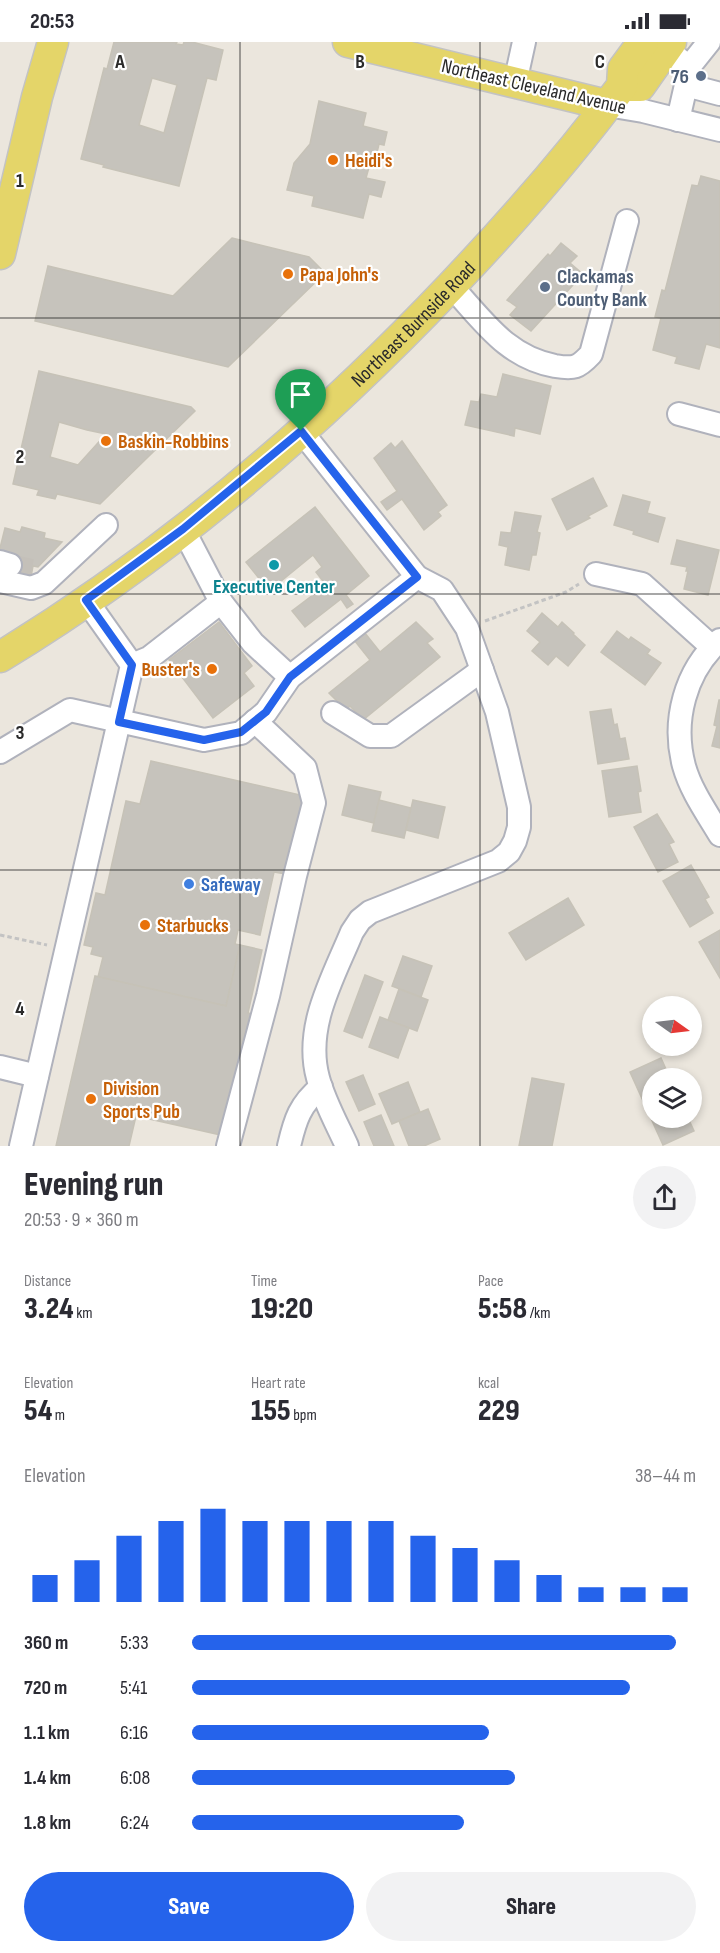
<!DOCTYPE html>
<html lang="en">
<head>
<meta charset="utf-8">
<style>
  :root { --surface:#fff; --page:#f2f2f3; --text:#2b2b33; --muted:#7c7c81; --accent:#2563eb }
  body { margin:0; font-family:"Sofia Sans Condensed",sans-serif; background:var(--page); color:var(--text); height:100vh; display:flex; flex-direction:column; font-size:22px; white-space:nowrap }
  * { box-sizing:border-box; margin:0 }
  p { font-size:20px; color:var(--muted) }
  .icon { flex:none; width:33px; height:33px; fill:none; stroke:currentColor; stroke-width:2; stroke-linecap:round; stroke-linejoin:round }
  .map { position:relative; height:1104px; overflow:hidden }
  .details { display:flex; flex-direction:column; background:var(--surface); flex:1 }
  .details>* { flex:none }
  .needle { width:39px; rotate:104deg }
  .fabs { position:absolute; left:642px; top:954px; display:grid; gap:12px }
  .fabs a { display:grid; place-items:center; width:60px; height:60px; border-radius:50%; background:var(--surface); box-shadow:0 3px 9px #0003; font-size:30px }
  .pin { position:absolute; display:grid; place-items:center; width:51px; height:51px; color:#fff; margin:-62px -26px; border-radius:50% 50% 50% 0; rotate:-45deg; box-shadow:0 0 6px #0007 }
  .pin .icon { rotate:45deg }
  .round { display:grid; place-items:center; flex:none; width:63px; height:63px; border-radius:32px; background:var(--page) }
  .headline { display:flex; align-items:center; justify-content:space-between; height:102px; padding:0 24px }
  h1 { font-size:33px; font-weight:800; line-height:45px }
  .metrics { display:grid; grid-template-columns:repeat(3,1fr); gap:9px; height:102px; padding:6px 24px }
  .metrics div { display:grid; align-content:center }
  .metrics b { font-size:30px; font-weight:800 }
  .metrics small { font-size:16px; font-weight:400 }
  .metrics p { font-size:16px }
  .chart { height:168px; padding:12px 24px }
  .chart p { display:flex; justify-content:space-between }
  .chart svg { width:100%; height:108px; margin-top:6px; stroke:var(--accent); stroke-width:6 }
  .primary-button { display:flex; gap:12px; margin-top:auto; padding:12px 24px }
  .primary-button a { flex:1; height:69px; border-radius:36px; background:var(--accent); color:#fff; font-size:24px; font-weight:800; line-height:69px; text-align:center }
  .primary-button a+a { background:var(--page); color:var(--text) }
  ul { padding:0 24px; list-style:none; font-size:20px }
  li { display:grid; grid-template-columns:96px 72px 1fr; align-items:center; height:45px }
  li i { height:15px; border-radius:8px; background:var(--accent) }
  .status { display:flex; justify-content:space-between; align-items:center; height:42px; padding:0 30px; background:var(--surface); direction:ltr }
  .status svg { height:16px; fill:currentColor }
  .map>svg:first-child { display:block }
  .building { fill:#c6c3bc; stroke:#c6c2b7; stroke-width:1.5; fill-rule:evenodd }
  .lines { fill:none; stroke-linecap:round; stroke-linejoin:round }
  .minor-tunnel { stroke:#c4c0b9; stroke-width:22; stroke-dasharray:22 11; stroke-linecap:butt }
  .minor-casing { stroke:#b0b2bc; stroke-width:26 }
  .major-casing { stroke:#c3c3c3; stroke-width:33 }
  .path { stroke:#c3c3c3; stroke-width:3; stroke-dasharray:4.5 3; stroke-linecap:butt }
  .minor { stroke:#fff; stroke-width:22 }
  .major { stroke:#e4d569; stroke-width:30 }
  .route-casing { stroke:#fff; stroke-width:12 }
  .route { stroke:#2563eb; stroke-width:8 }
  .grid { fill:none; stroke:#2a2a2a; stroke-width:1.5; stroke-opacity:0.55 }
  .service-dot { fill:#5c6f8a; stroke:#fff; stroke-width:2 }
  .food-dot { fill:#e8710a; stroke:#fff; stroke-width:2 }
  .culture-dot { fill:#0f9aa8; stroke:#fff; stroke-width:2 }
  .shop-dot { fill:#3f7fe0; stroke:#fff; stroke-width:2 }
  .labels { text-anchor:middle; stroke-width:4.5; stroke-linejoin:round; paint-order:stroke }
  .service-label { font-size:20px; font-weight:bold; fill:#4e5e75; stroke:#fff; text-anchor:end }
  .street-label { font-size:20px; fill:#2a2a2a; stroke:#fff }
  .food-label { font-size:20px; font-weight:bold; fill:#c56008; stroke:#fff; text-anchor:start }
  .culture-label { font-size:20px; font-weight:bold; fill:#0d838f; stroke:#fff }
  .shop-label { font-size:20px; font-weight:bold; fill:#366cbe; stroke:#fff; text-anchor:start }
  .grid-label { font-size:20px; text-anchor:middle; font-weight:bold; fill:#2a2a2a; stroke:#fff; stroke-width:4.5; stroke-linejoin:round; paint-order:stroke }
</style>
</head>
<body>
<div class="status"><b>20:53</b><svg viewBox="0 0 49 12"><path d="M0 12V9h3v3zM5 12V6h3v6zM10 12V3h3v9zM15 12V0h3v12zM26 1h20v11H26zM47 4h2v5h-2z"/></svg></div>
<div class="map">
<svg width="720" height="1104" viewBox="0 0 720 1104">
  <rect width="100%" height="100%" fill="#ebe6dd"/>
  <g class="building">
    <path d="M114 0H177L176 2 183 3 184 0H192L223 8 216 38 207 36 179 144 103 125 104 123 81 117 104 26 107 27ZM152 36 177 43 164 91 139 83Z"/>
    <path d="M319 59 366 71 363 84 387 90 384 103 379 102 375 119 371 118 366 136 385 140 381 155 369 152 363 176 312 164 314 154 287 148 294 121 310 102Z"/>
    <path d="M701 134 720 139V306L706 302 699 327 675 321 677 315 653 308 661 276 655 275 662 248 665 249 692 143 698 144Z"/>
    <path d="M232 196 309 215 325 231 228 325 35 279 48 224 173 254Z"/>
    <path d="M561 201 577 214 570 221 583 232 531 289 510 273 517 265 507 258 548 212 550 214Z"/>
    <path d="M39 329 191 365 195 369 100 462 57 452 55 457 37 453 39 448 13 442ZM59 380 87 388 106 392 78 423 50 415Z"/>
    <path d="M503 332 551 344 540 392 515 386 514 394 465 383 471 359 479 360 481 352 497 355Z"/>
    <path d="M402 399 447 463 438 470 441 474 424 488 402 457 387 468 381 460 397 449 374 416 391 401 395 406Z"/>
    <path d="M593 436 607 464 588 474 590 476 567 488 552 457Z"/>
    <path d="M623 453 650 460 647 471 665 476 658 500 633 492 634 489 614 483Z"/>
    <path d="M315 465 369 534 346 553 353 562 347 566 341 557 305 585 292 569 326 543 316 530 322 525 313 513 269 549 246 520Z"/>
    <path d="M515 470 541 474 537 490 540 491 536 513H532L529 528 505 523 508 505 499 503 501 490 511 491Z"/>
    <path d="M22 485 45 491 44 496 62 500 38 525 33 524 30 540 7 534 0 515V506L5 486 20 490Z"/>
    <path d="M677 498 719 508 708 553 684 547 688 529H686L687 525 671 522Z"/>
    <path d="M542 571 558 585 562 580 574 591 573 592 585 603 568 624 556 614 548 623 532 609 540 600 527 589Z"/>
    <path d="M219 580 252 624 244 631 254 644 213 676 169 618Z"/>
    <path d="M416 580 433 597 427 601 440 615 363 678 350 664 346 668 329 651 370 618 355 599 365 591 380 610Z"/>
    <path d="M617 589 629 598 631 595 650 608 647 612 661 621 645 643 601 610Z"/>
    <path d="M719 658H720V706L712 704 717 684 714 683Z"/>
    <path d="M611 667 614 683 617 682 620 697 625 696 629 717 598 722 590 670Z"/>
    <path d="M151 719 309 755 291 833 274 830 260 893 238 888 235 902 240 903 226 964 98 935 103 915 91 912 93 905 84 903 96 851 105 853 126 759 140 762Z"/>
    <path d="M637 724 641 749 638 750 641 770 609 775 602 729Z"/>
    <path d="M349 743 381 750 374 781 342 773Z"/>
    <path d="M379 758 411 766 404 796 372 789Z"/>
    <path d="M413 758 445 765 438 796 406 788Z"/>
    <path d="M657 772 674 800 669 802 678 820 658 830 634 785Z"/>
    <path d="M691 823 709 855 705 857 713 871 690 885 663 839Z"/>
    <path d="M568 856 584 883 526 918 509 891Z"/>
    <path d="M720 888V936L699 900Z"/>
    <path d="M240 903 262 908 248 971 261 974 257 993 245 990 221 1093 136 1074 129 1104H56L95 934 226 964Z"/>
    <path d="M403 914 432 924 421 955 392 944Z"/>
    <path d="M365 933 383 940 362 996 344 989Z"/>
    <path d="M399 947 428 958 417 989 388 978Z"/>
    <path d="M380 975 409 986 398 1016 369 1005Z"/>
    <path d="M661 1016 670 1036H652V1076H688L694 1089 663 1103 630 1030Z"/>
    <path d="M363 1033 375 1062 359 1069 346 1040Z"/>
    <path d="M532 1036 564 1042 552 1104H519Z"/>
    <path d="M408 1040 420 1070 392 1082 379 1052Z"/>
    <path d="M428 1067 440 1097 424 1104H409L399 1079Z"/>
    <path d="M381 1073 394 1104H374L364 1080Z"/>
  </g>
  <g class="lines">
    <path class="minor-tunnel" d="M10 523 32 528"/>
    <g class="minor-casing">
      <g id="minor">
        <path d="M666 7 689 25 709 0"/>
        <path d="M515 41 524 0"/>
        <path d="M607 63 643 69 720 88"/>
        <path d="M678 78 686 43 720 52"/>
        <path d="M451 244C483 278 506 315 555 324 574 327 578 326 591 312L627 179"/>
        <path d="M679 372 720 383"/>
        <path d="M0 520 10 523"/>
        <path d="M596 532 642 542 712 605"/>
        <path d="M0 539 31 546 44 541 106 483"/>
        <path d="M221 560 253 601 290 635"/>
        <path d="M720 598C685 629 672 679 684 724 691 749 707 771 720 793"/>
        <path d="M132 623 149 616 221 560 183 487"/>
        <path d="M333 671 370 694H391L482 628"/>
        <path d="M0 710 70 668 204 698 241 691 266 670 290 635 417 535 301 389"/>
        <path d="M0 1025 37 1034"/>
        <path d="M21 1104 132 623 86 558"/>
        <path d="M228 1104 268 954 295 834 314 761 305 726 255 679"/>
        <path d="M289 1104C295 1078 300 1062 321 1045"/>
        <path d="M347 1104C337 1082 324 1059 318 1036 304 985 333 936 352 890L360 878 370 870 498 819 509 810 515 799 519 785V765L497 670 467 586 442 548 417 535"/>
      </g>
    </g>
    <g class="major-casing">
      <g id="major">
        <path d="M348 0 607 63"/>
        <path d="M622 44H640L671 0"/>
        <path d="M0 212 37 55 53 0"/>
        <path id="s1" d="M0 615C166 514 317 385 451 244 512 180 569 115 622 44L623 27 643 0"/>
      </g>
    </g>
    <g class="path">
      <path d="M485 579 566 550 579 542"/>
      <path d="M0 893 47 903"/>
    </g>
    <use href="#minor" class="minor"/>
    <use href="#major" class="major"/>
  </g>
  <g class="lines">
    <g class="route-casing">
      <path id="route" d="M301 389 417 535 290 635 266 670 241 690 204 698 119 680 132 623 86 558 183 487Z"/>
    </g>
    <use href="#route" class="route"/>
  </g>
  <path class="grid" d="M240 0V1104M480 0V1104M0 276H720M0 552H720M0 828H720"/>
  <g class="service-dot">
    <circle cx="701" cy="34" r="6"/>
    <circle cx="545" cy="245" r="6"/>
  </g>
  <g class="food-dot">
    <circle cx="333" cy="118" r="6"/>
    <circle cx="288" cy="232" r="6"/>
    <circle cx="106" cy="399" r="6"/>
    <circle cx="212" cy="627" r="6"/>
    <circle cx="145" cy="883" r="6"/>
    <circle cx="91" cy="1057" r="6"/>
  </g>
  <circle class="culture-dot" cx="274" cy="523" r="6"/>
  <circle class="shop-dot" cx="189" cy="842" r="6"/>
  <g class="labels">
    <g class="service-label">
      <text x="689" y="41">76</text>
      <text x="557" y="241" text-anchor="start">Clackamas<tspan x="557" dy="23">County Bank</tspan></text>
    </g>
    <g class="street-label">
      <text transform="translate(534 44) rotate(13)" y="7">Northeast Cleveland Avenue</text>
      <text dy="7" stroke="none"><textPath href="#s1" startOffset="532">Northeast Burnside Road</textPath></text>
    </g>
    <g class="food-label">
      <text x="345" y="125">Heidi's</text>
      <text x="300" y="239">Papa John's</text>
      <text x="118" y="406">Baskin-Robbins</text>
      <text x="200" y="634" text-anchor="end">Buster's</text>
      <text x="157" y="890">Starbucks</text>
      <text x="103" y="1053">Division<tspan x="103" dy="23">Sports Pub</tspan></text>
    </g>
    <g class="culture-label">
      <text x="274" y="551">Executive Center</text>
    </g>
    <g class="shop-label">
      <text x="201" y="849">Safeway</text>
    </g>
  </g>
  <g class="grid-label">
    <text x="120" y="26">A</text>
    <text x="360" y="26">B</text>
    <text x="600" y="26">C</text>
    <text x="20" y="145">1</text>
    <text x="20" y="421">2</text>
    <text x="20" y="697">3</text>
    <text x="20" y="973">4</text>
  </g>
</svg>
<div class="fabs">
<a><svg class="needle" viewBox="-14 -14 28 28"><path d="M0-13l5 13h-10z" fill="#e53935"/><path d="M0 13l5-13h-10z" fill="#7c7c81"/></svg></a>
<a><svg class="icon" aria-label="layers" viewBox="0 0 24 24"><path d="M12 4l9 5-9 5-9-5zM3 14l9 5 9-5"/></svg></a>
</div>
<div class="pin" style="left:301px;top:389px;background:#1e9e55"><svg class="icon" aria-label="arrive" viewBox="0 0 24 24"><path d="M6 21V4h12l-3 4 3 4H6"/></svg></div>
</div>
<section class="details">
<div class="headline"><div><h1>Evening run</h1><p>20:53 · 9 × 360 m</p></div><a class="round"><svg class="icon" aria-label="share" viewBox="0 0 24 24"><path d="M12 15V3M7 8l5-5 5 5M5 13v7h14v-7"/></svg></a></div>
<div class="metrics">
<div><p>Distance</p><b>3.24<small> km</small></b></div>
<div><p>Time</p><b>19:20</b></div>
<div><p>Pace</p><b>5:58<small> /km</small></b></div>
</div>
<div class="metrics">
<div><p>Elevation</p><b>54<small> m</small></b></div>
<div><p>Heart rate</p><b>155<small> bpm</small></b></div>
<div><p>kcal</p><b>229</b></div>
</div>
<div class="chart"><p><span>Elevation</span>38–44 m</p>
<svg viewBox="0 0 160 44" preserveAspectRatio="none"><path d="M5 44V33M15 44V27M25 44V17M35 44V11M45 44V6M55 44V11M65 44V11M75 44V11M85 44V11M95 44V17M105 44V22M115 44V27M125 44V33M135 44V38M145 44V38M155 44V38"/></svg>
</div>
<ul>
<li><b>360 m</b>5:33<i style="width:96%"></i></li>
<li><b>720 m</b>5:41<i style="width:87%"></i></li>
<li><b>1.1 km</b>6:16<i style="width:59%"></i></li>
<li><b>1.4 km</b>6:08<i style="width:64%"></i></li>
<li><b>1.8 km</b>6:24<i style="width:54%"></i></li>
</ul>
<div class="primary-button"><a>Save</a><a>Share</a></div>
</section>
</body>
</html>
